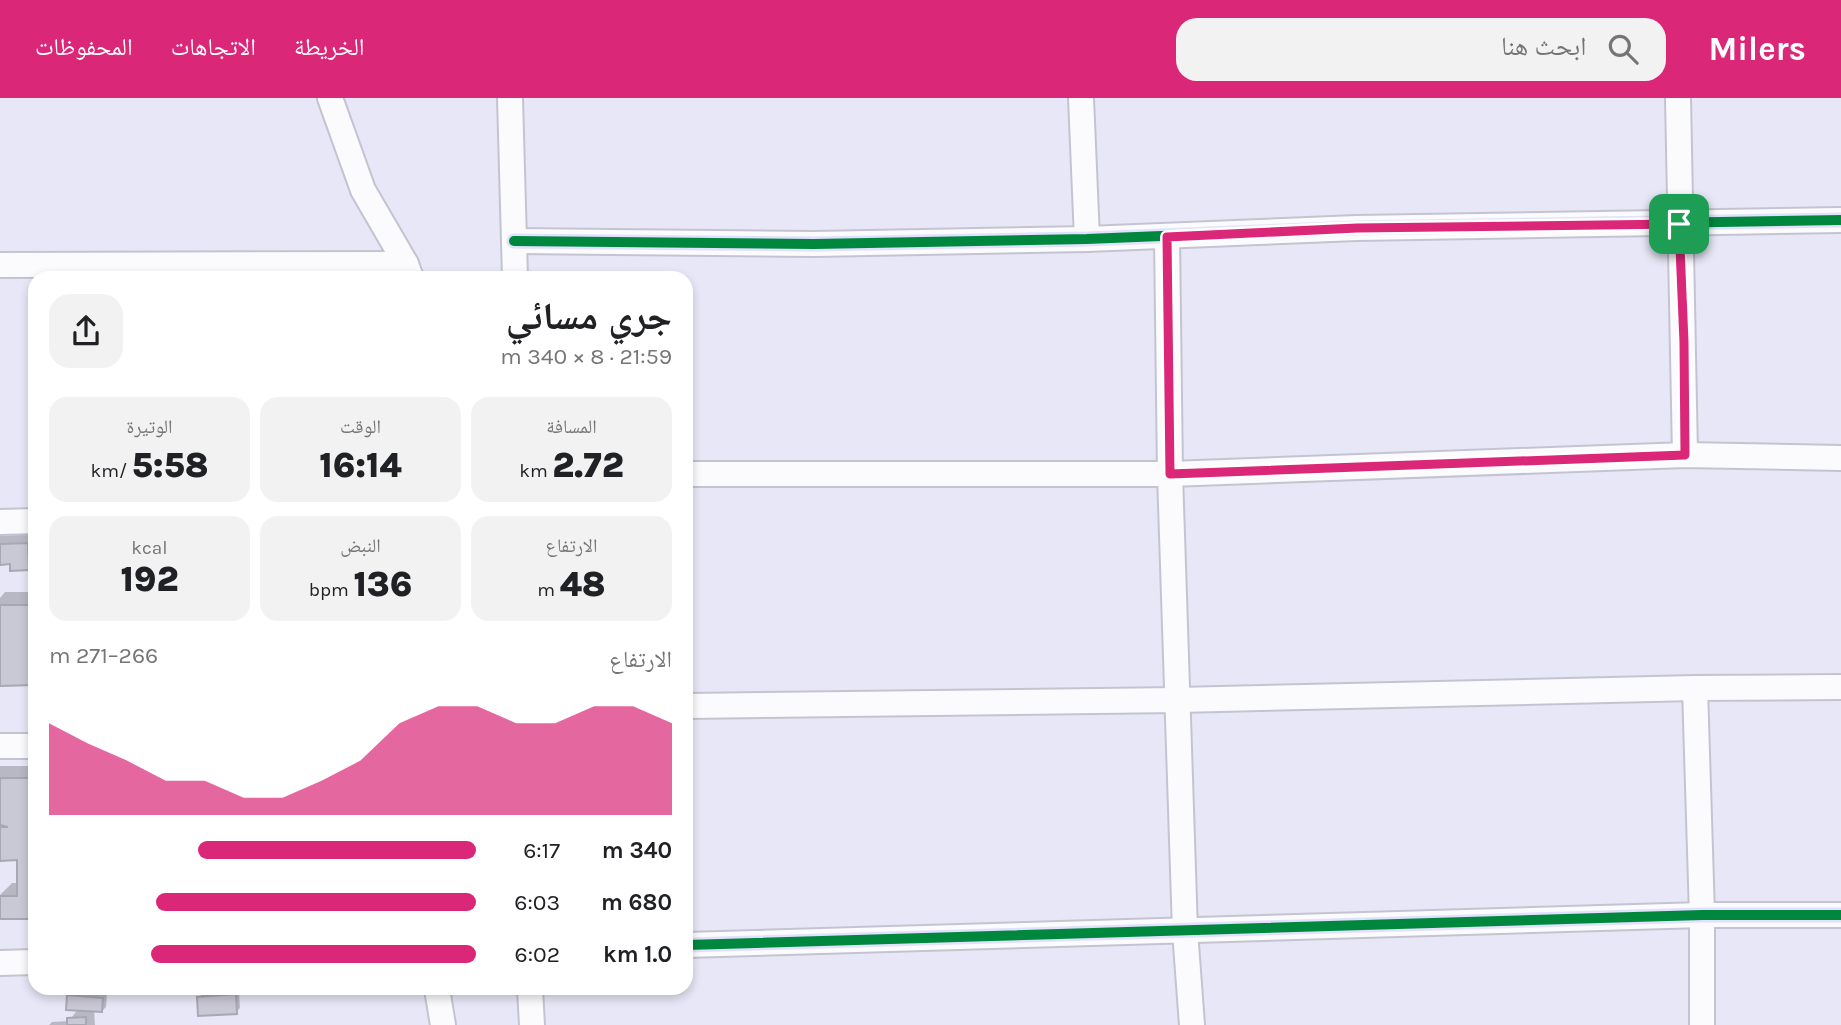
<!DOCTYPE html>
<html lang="ar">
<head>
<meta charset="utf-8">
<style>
  :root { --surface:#fff; --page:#f2f2f2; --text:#202124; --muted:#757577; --accent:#db2777 }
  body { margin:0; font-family:Karla,"Noto Naskh Arabic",sans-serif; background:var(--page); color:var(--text); direction:rtl; height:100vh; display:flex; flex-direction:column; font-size:26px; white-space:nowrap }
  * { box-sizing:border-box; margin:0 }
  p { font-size:23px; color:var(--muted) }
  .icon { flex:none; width:38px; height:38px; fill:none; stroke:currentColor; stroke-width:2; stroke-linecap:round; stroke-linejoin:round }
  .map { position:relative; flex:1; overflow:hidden; direction:ltr }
  .panel { position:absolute; left:28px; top:173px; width:665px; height:724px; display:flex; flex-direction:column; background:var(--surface); border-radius:21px; box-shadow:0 4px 10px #0003; direction:rtl }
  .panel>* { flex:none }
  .pin { position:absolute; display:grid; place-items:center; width:60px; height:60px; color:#fff; margin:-30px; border-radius:14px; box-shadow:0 4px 10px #0006 }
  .round { display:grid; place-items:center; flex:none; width:74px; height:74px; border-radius:21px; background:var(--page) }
  .overview { display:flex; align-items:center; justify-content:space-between; height:119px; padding:0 21px }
  h1 { font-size:38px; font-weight:800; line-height:52px }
  .metrics { display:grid; grid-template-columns:repeat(3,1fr); gap:10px; height:119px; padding:7px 21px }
  .metrics div { display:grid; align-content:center; border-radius:18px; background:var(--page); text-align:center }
  .metrics b { font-size:35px; font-weight:800 }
  .metrics small { font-size:19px; font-weight:400 }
  .metrics p { font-size:19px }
  .chart { height:196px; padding:14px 21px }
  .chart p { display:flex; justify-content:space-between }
  .chart svg { width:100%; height:126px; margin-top:7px; fill:var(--accent); opacity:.7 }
  ul { padding:0 21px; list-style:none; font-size:23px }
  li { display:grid; grid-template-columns:112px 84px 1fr; align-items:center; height:52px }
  li i { height:18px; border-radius:9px; background:var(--accent) }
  header { display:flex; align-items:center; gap:42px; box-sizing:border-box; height:98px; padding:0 35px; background:var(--accent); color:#fff }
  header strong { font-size:33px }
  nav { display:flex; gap:38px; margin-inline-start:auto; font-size:24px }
  .search { width:490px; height:63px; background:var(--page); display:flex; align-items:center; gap:18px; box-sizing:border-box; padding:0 24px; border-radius:21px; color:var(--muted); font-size:26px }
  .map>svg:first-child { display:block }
  .shadow { fill:#0003 }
  .building { fill:#c9c8d5; stroke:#a8a7b4; stroke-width:2 }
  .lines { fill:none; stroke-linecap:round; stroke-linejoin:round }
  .minor-casing { stroke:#c4c4d1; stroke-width:28 }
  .minor { stroke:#fbfbfe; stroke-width:24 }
  .cycleway-casing { stroke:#e1e0fe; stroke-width:15 }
  .cycleway { stroke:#00873e; stroke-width:10 }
  .route-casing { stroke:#fff; stroke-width:14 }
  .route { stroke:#db2777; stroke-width:9 }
</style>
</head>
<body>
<header>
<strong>Milers</strong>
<div class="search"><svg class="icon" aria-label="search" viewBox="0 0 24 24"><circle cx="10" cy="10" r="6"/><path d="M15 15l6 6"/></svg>ابحث هنا</div>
<nav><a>الخريطة</a><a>الاتجاهات</a><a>المحفوظات</a></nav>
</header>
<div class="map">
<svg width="1841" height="927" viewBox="0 0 1841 927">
  <rect width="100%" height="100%" fill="#e7e7f7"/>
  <g class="shadow">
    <path d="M35 436V464L29 471 11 465H0V438Z"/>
    <path d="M5 494H35V584L0 586V500Z"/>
    <path d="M0 668H35V819H0V797L12 785H18V761H0V728L3 726H0Z"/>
    <path d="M239 893 240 910 236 914 199 900 203 895Z"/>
    <path d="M73 894 107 896 106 909 102 913 94 912 95 927H49L52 924 69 923 78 911 69 898Z"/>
  </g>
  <g class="building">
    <path d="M28 445 29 472 10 473V466L0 467V446Z"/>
    <path d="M0 507H35V587L0 588Z"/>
    <path d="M0 680H31L32 745H35V821H0V798H17V762L0 763V729H8L0 727Z"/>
    <path d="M236 896 237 916 198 918 197 899Z"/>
    <path d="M67 897 103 900 102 914 66 912Z"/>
    <path d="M86 919V927H67V920Z"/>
  </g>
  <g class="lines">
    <g class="minor-casing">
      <g id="minor">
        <path d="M330 0 363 92 406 166 410 177"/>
        <path d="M510 0 515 180"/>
        <path d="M1081 0 1087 141"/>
        <path d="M1678 0 1685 357"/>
        <path d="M1167 139 1170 376 1185 833 1192 927"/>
        <path d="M514 143 814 146 1087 141 1357 130 1841 122"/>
        <path d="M0 167 406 166"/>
        <path d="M686 376H1170L1685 357 1841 360"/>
        <path d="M0 424 35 423"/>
        <path d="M1695 590 1702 817V927"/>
        <path d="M686 608 1178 602 1695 590 1841 589"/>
        <path d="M0 648H35"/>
        <path d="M686 847 1702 817H1841"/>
        <path d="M0 865 35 864"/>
        <path d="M437 891 443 927"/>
        <path d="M530 891 532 927"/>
      </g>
    </g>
    <use href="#minor" class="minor"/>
    <g class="cycleway-casing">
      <g id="cycleway">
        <path d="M514 143 814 146 1087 141 1357 130 1841 122"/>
        <path d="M686 847 1702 817H1841"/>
      </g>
    </g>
    <use href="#cycleway" class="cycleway"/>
  </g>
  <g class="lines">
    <g class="route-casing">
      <path id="route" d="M1679 126 1684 244 1685 357 1170 376 1167 139 1357 130Z"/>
    </g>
    <use href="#route" class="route"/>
  </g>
</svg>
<div class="pin" style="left:1679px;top:126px;background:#1e9e55"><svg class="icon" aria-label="arrive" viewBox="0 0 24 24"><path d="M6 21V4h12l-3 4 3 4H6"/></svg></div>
<section class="panel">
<div class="overview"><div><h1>جري مسائي</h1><p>21:59 · 8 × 340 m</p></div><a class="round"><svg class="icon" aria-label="share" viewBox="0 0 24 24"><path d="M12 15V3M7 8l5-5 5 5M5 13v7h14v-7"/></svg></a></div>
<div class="metrics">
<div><p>المسافة</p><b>2.72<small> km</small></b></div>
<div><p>الوقت</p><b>16:14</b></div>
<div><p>الوتيرة</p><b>5:58<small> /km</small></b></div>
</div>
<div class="metrics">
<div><p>الارتفاع</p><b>48<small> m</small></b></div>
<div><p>النبض</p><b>136<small> bpm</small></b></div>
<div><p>kcal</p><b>192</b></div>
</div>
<div class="chart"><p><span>الارتفاع</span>266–271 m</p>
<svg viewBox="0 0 160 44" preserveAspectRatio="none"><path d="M0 44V12L10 19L20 25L30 32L40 32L50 38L60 38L70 32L80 25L90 12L100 6L110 6L120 12L130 12L140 6L150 6L160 12V44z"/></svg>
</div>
<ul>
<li><b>340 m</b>6:17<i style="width:65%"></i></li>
<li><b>680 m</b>6:03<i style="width:75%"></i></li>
<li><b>1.0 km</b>6:02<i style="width:76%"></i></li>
</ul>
</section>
</div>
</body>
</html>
